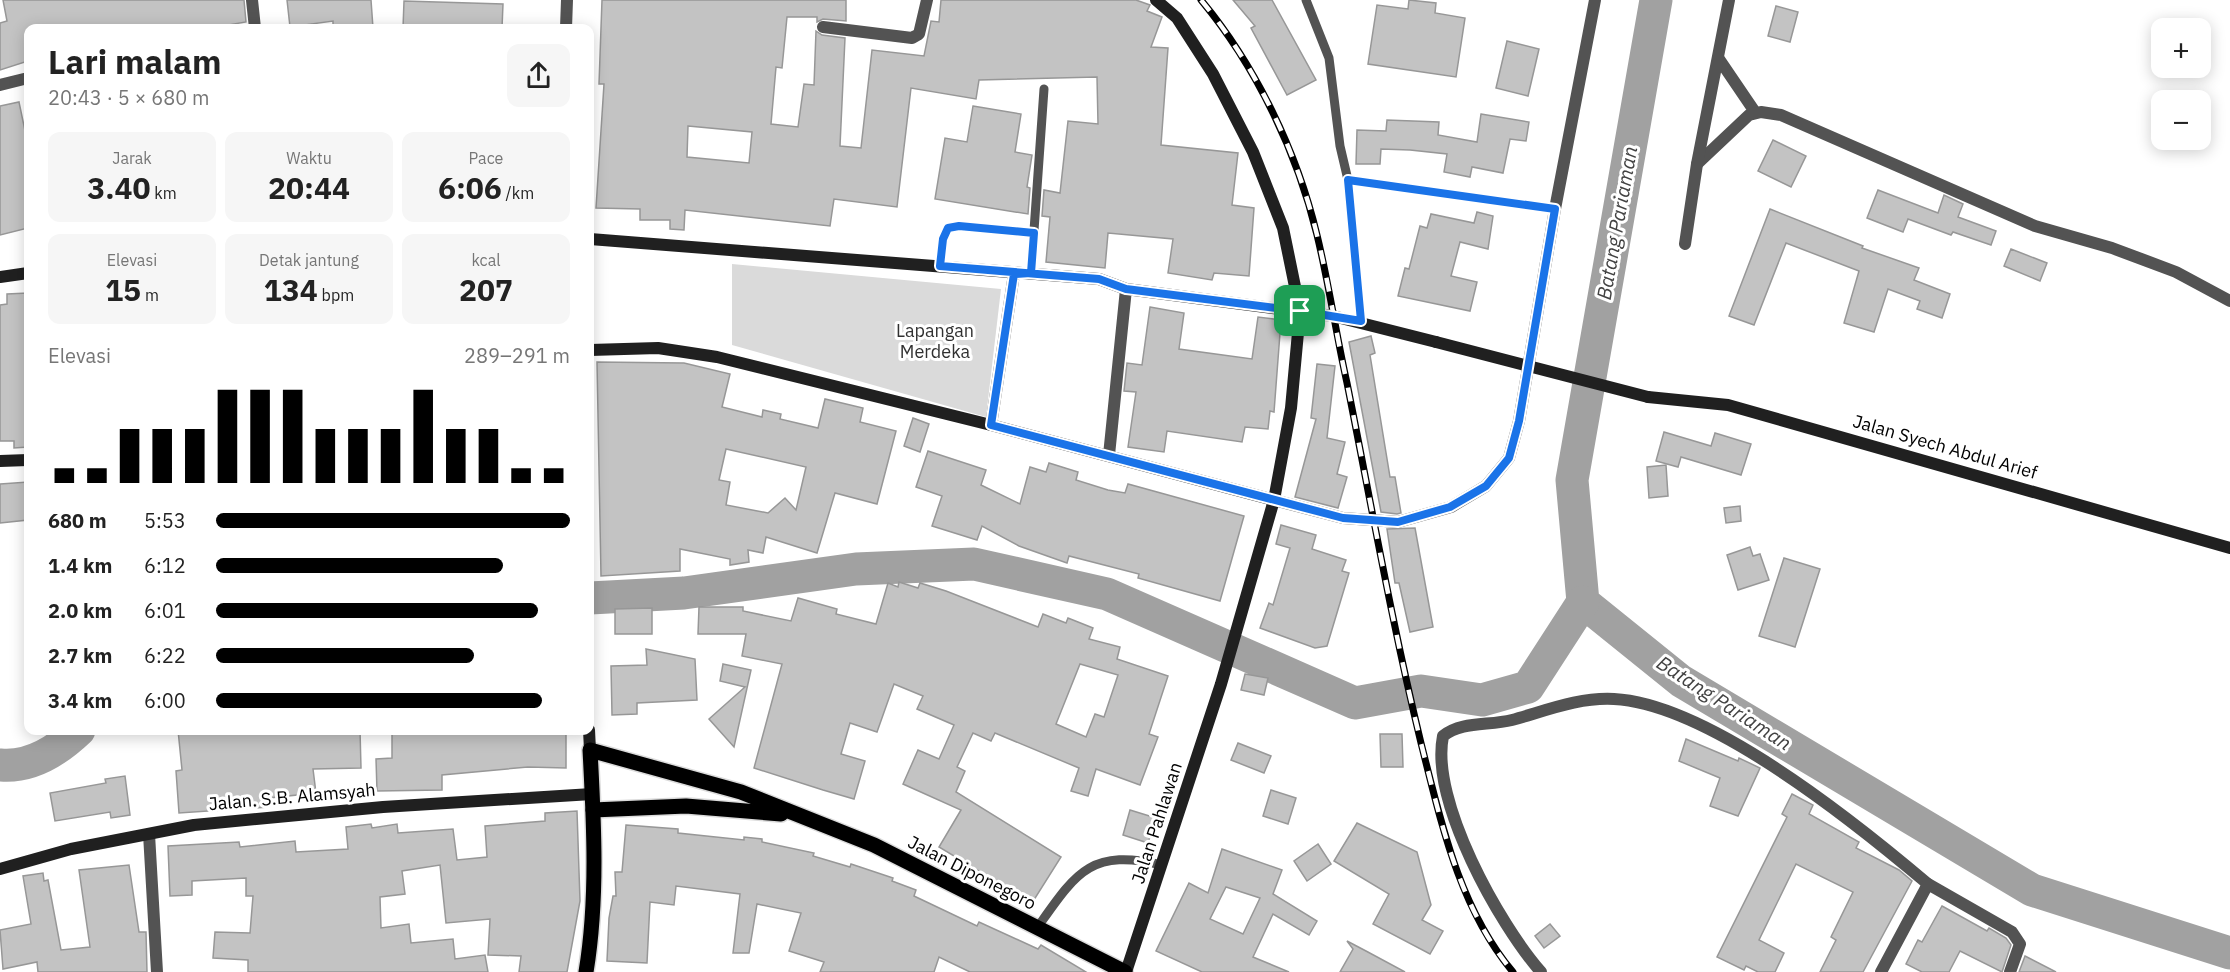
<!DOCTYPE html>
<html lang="id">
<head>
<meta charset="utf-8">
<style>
  :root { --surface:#fff; --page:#f6f6f6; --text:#222; --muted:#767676; --accent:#000 }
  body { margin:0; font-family:"IBM Plex Sans",sans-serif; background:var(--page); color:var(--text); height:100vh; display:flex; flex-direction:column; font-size:22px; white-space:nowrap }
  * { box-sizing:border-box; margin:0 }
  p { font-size:20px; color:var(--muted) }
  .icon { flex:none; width:33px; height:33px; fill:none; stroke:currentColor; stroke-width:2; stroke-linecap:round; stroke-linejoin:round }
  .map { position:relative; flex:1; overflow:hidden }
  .panel { position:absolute; left:24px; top:24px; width:570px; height:711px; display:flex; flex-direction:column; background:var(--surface); border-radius:12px; box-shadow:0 3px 15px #0003 }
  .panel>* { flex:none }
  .tools { position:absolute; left:2151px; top:18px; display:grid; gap:12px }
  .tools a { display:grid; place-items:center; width:60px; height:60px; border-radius:12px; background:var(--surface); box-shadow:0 3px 15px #0003; font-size:30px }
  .pin { position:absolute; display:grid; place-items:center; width:51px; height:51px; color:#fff; margin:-26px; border-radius:12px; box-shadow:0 3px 9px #0006 }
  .round { display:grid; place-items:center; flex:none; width:63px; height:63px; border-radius:12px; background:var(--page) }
  .overview { display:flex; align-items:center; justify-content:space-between; height:102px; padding:0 24px }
  h1 { font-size:33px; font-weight:800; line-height:45px }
  .metrics { display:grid; grid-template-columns:repeat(3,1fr); gap:9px; height:102px; padding:6px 24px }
  .metrics div { display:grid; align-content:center; border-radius:12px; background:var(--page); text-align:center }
  .metrics b { font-size:30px; font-weight:800 }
  .metrics small { font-size:16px; font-weight:400 }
  .metrics p { font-size:16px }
  .chart { height:168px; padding:12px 24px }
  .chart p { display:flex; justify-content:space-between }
  .chart svg { width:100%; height:108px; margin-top:6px; stroke:var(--accent); stroke-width:6 }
  ul { padding:0 24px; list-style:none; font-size:20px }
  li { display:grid; grid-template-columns:96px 72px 1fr; align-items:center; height:45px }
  li i { height:15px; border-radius:8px; background:var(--accent) }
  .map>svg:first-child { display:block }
  .green { fill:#dadada }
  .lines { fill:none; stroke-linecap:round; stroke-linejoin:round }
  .river { stroke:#a1a1a1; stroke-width:33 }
  .building { fill:#c3c3c3; stroke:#979797; stroke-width:1.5; fill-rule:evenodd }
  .primary-casing { stroke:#dbdbdb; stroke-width:18 }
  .lane { stroke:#535353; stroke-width:9 }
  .street { stroke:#535353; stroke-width:12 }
  .secondary { stroke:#202020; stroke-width:12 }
  .primary { stroke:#000; stroke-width:15 }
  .rail-casing { stroke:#000; stroke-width:7 }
  .rail { stroke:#fff; stroke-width:4.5; stroke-dasharray:14; stroke-linecap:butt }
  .secondary-bridge { stroke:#202020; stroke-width:12 }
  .route-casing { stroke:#fff; stroke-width:12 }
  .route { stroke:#1a73e8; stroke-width:8 }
  .labels { text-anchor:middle; stroke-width:6; stroke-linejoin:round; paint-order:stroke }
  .park-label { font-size:18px; fill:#313131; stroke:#fff }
  .street-label { font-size:18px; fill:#000; stroke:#fff }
  .water-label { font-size:20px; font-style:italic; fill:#424242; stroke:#fff }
</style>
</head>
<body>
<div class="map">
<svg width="2230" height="972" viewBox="0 0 2230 972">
  <rect width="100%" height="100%" fill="#fff"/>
  <path class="green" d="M732 264 1001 289 986 417 732 345Z"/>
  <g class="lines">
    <g class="river">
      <path d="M1656 0 1572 480 1583 602 1681 681 2032 890 2230 953"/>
      <path d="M590 598 684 593 856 569 974 564 1107 594 1355 703 1421 691 1482 700 1528 687 1583 602"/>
      <path d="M0 765C31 768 57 751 79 730"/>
    </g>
  </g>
  <g class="building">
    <path d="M3 0H244L246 22 211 28H165V25L149 28H28V61L0 70V23L7 21Z"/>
    <path d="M287 0H371L373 28H333V21L290 27Z"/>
    <path d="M602 0H846V21L823 19 817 22V17H787L782 68 776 67 771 124 798 127 804 84 814 85 816 31 822 35 845 38 840 146 861 148 872 50 924 56 931 21 939 22 941 0H1136L1150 5 1147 11 1162 17 1151 47 1168 48 1161 145 1238 153 1232 205 1254 208 1249 276 1214 273 1212 280 1168 273 1173 239 1108 233 1105 268 1046 262 1050 217 1042 216 1044 190 1060 193 1068 121 1098 124 1097 77 979 80 976 99 911 88 897 207 834 199 830 226 685 210 684 230 670 229V220H640V209L596 208 604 84H599ZM688 126 752 132 749 163 687 157Z"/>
    <path d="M1233 0H1272L1316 80 1287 95 1251 28 1255 26Z"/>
    <path d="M1409 0 1436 3 1435 13 1465 18 1456 77 1368 64 1377 5 1408 9Z"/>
    <path d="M404 1 503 4 502 28H403Z"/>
    <path d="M1776 6 1798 12 1790 42 1768 36Z"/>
    <path d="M1507 41 1539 49 1528 96 1496 88Z"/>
    <path d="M19 102 28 145V228L0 235V106Z"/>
    <path d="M973 106 1021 114 1015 152 1032 155 1027 187 1030 188 1028 214 935 199 945 138 967 142Z"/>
    <path d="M1481 114 1529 122 1526 141 1510 139 1503 173 1472 167 1470 177 1444 172 1447 154 1410 150 1381 149 1380 164H1356L1357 130 1386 131 1387 120 1439 122 1438 135 1477 142Z"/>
    <path d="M1773 140 1806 156 1791 187 1758 171Z"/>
    <path d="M1878 190 1938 213 1944 195 1963 204 1958 217 1996 231 1991 245 1953 232 1951 235 1908 219 1903 232 1867 218Z"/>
    <path d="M1770 209 1863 246 1862 248 1919 268 1914 280 1950 294 1942 318 1917 309 1920 301 1888 289 1874 332 1844 323 1859 271 1786 243 1754 325 1729 316Z"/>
    <path d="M1477 212 1493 216 1488 249 1460 242 1451 276 1477 282 1470 311 1398 296 1405 268 1409 269 1420 226 1427 228 1431 214 1474 223Z"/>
    <path d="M2011 249 2047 263 2040 281 2004 266Z"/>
    <path d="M28 293V447L14 448V441H0V305L7 304V294Z"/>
    <path d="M1150 307 1184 313 1179 349 1252 359 1258 317 1281 320 1274 412 1270 411 1268 429 1245 427 1242 442 1167 431 1164 452 1128 447 1136 392 1124 391 1127 363 1142 365Z"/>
    <path d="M1371 336 1375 353 1370 355 1390 477H1395L1401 513 1397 514 1381 512 1349 342Z"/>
    <path d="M597 362 684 363 730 374 722 407 762 417 763 410 781 414 780 419 818 428 825 399 863 408 860 422 896 431 877 504 835 493 817 553 766 537 763 553 748 550 749 562 730 565V559L680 549V571L601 576ZM726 449 806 467 796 510 785 498 768 513 726 505 730 482 719 480Z"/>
    <path d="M1317 364 1335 366 1327 438 1345 442 1337 474 1347 477 1338 508 1295 497 1316 419 1311 418Z"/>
    <path d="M913 418 929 424 920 452 904 446Z"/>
    <path d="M1664 432 1711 446 1715 433 1751 444 1741 475 1681 457 1678 467 1656 461Z"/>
    <path d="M928 451 986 470 981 485 1020 504 1030 467 1046 472 1049 463 1078 472 1076 480 1108 490 1125 493 1128 484 1244 516 1220 601 1138 578 1139 574 1069 556 1067 563 1019 546 982 526 977 540 932 526 942 496 916 487Z"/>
    <path d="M1666 465 1668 496 1649 498 1647 467Z"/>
    <path d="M28 482V520L0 523V484Z"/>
    <path d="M1740 506 1741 521 1726 523 1724 508Z"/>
    <path d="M1281 525 1316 535 1312 549 1346 560 1342 571 1349 573 1327 646 1315 648 1260 628 1269 603 1273 605 1290 548 1276 544Z"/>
    <path d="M1415 528 1433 627 1410 632 1399 583H1395L1387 529Z"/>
    <path d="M1750 547 1753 556 1760 554 1769 580 1738 590 1727 555Z"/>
    <path d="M1784 558 1820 569 1795 647 1759 636Z"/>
    <path d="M899 582 918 588 920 583 946 591 1038 627 1043 614 1066 623 1068 618 1093 628 1089 639 1120 647 1117 659 1168 676 1149 734 1158 737 1140 785 1096 769 1088 796 1071 791 1079 768 995 733 991 741 973 733 957 767 965 771 956 792 1061 857 1032 903 939 847 961 810 903 784 918 750 939 759 954 725 917 709 923 696 894 684 877 732 850 723 841 754 865 761 854 799 823 790 754 768 782 664 742 656 746 634H698L699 607H743V611L791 621 798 598 837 609 836 614 876 624 888 583 898 587ZM1080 664 1118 675 1104 717 1095 714 1086 737 1056 724Z"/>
    <path d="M652 608V634H615V609Z"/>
    <path d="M646 649 695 659 697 700 637 703V714L612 715 611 666 647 665Z"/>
    <path d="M723 664 751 670 734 747 709 719 745 687 720 681Z"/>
    <path d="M1245 674 1268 678 1264 695 1241 690Z"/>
    <path d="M178 730H360L361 768 313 769 316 793 269 798V807L179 813 176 771 182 770Z"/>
    <path d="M392 730H566V768L528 767 442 775V790L377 791 376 759 392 758Z"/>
    <path d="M1380 734H1402L1403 767H1381Z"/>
    <path d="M1686 739 1738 761 1739 758 1760 768 1738 816 1710 806 1720 778 1679 761Z"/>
    <path d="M1238 743 1271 756 1264 773 1231 760Z"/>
    <path d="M125 776 130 815 111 818 110 812 55 821 50 793 106 783 105 779Z"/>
    <path d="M1271 790 1296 798 1288 824 1263 816Z"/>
    <path d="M1792 794 1813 805 1809 814 1859 842 1856 848 1899 870 1912 881 1863 972H1820L1836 940 1831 937 1853 892 1796 864 1759 940 1784 953 1775 972H1758L1746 966 1744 970 1717 957 1787 817 1782 814Z"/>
    <path d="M1130 810 1156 818 1148 843 1123 835Z"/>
    <path d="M577 811 580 901 567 972H519L521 956 488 955 490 919 446 923 440 865 402 871 405 894 380 897 381 928 409 924 411 943 453 939 455 959 485 955 488 972H248V960L213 958 215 932 250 933 253 896H246V878L192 881V895L170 896 168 846 239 842 240 847 295 841 296 852 348 849 346 827 371 824 372 828 397 824 398 833 453 829 457 860 487 857 485 826 545 821V813Z"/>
    <path d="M1357 823 1417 852 1431 905 1422 920 1443 931 1430 954 1373 924 1389 894 1334 861Z"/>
    <path d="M626 825 678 829V833L744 840V837L762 839V842L814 853 813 856 850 867 851 864 893 878 892 881 916 890 914 896 977 926 979 922 1038 949 1041 945 1086 972H970L939 957 934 972H820L824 962 789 951 801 913 757 904 749 953H733L740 894 676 886 674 905 650 902 647 963 607 961 609 918 613 896H616L615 872H622Z"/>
    <path d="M1318 844 1331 864 1307 881 1294 861Z"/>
    <path d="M1222 849 1282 870 1273 894 1317 921 1309 935 1273 914 1253 957 1289 972H1202L1156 951 1189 883 1208 893ZM1226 887 1260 898 1243 934 1210 919Z"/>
    <path d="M129 865 139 932H146L147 972H38L37 962 3 969 0 930 31 924 23 876 43 873 44 881 48 880 61 950 90 947 79 870Z"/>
    <path d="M1942 906 1987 931 1989 928 2006 938 2011 945 2002 972 1960 951 1949 972H1922L1906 964 1918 940 1922 942Z"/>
    <path d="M1550 924 1560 936 1544 948 1535 936Z"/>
    <path d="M1347 941 1366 951 1405 972H1340L1353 949Z"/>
    <path d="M2025 956 2056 972H2019Z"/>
  </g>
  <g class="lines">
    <g class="primary-casing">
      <g id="primary">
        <path d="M593 810 686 806 781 814"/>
        <path d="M586 972C598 899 594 824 590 750L741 792 874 845 1125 972"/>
      </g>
    </g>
    <g class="lane">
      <path d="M1306 0 1329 58 1340 146 1348 180 1361 321"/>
      <path d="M1348 180 1555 209"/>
      <path d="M940 266 943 239 948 228 959 226 1034 233"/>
      <path d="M1031 273 1044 89"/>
      <path d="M1037 928C1076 873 1090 848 1162 865"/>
    </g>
    <g class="street">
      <path d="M252 0 255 28"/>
      <path d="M823 27 912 38 919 34 927 0"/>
      <path d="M566 28 567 0"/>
      <path d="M1719 59 1755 112"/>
      <path d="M0 85 28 78"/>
      <path d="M1697 164 1749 115 1761 112 1781 115 2035 226 2112 248 2176 272 2230 301"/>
      <path d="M1685 244 1697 164 1729 0"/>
      <path d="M991 425 1014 274"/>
      <path d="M1109 455 1126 289"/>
      <path d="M1274 500 1343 518 1398 522 1451 507 1486 486 1509 458 1519 421 1555 209 1595 0"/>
      <path d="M149 834 157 972"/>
      <path d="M1541 972C1499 924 1430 801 1443 736 1462 721 1488 726 1512 720 1545 711 1579 697 1614 699 1708 704 1856 823 1928 884"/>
      <path d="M1881 972 1928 884 2012 932 2020 944 2010 972"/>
    </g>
    <g class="secondary">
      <path d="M590 239 1099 279 1126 289 1333 316 1436 342"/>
      <path d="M0 277 28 273"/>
      <path d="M590 350 658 348 717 357 991 425 1274 500"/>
      <path d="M1648 397 1728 405 2230 548"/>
      <path d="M0 461 28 460"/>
      <path d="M589 730 590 750"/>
      <path d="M0 869 71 849 194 825 383 807 592 794"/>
      <path d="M1126 972 1221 684 1274 500 1291 408 1300 311 1283 228 1253 152 1213 74 1177 18 1156 0"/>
    </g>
    <use href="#primary" class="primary"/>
    <g class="rail-casing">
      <path id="rail" d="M1201 0C1256 66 1297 152 1317 235 1329 284 1336 334 1347 383 1371 503 1392 624 1421 743 1441 822 1459 908 1513 972"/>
    </g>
    <use href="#rail" class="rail"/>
    <path class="secondary-bridge" d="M1436 342 1648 397"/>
  </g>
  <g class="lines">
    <g class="route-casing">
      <path id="route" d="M1300 311 1126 289 1099 279 940 266 943 239 948 228 959 226 1034 233 1031 273 1014 274 991 425 1343 518 1398 522 1450 507 1486 486 1509 458 1519 421 1555 209 1348 180 1361 321 1300 311"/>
    </g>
    <use href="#route" class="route"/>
  </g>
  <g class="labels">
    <g class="park-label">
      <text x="935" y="337">Lapangan<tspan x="935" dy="21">Merdeka</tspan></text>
    </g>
    <g class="street-label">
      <text transform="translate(1945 447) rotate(16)" y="6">Jalan Syech Abdul Arief</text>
      <text transform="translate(292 797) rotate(-5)" y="6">Jalan. S.B. Alamsyah</text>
      <text transform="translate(1157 823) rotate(-72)" y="6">Jalan Pahlawan</text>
      <text transform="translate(972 873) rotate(27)" y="6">Jalan Diponegoro</text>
    </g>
    <g class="water-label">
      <text transform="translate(1617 223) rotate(-80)" y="7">Batang Pariaman</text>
      <text transform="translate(1724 703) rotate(33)" y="7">Batang Pariaman</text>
    </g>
  </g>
</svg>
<div class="tools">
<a>+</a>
<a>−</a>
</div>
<div class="pin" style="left:1300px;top:311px;background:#1e9e55"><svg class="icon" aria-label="arrive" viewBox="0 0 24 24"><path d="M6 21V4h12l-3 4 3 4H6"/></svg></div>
<section class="panel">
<div class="overview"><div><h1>Lari malam</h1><p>20:43 · 5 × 680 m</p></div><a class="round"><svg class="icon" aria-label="share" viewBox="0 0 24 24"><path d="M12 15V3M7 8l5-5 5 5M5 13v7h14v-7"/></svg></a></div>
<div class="metrics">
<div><p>Jarak</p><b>3.40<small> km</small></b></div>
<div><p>Waktu</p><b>20:44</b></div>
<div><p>Pace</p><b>6:06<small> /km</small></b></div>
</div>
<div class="metrics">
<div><p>Elevasi</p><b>15<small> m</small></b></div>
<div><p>Detak jantung</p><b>134<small> bpm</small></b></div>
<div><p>kcal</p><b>207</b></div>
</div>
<div class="chart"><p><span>Elevasi</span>289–291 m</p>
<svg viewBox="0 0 160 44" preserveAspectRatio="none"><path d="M5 44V38M15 44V38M25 44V22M35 44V22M45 44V22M55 44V6M65 44V6M75 44V6M85 44V22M95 44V22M105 44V22M115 44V6M125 44V22M135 44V22M145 44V38M155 44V38"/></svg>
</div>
<ul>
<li><b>680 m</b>5:53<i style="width:100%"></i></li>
<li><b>1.4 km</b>6:12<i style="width:81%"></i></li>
<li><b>2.0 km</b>6:01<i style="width:91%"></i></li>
<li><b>2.7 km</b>6:22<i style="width:73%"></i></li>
<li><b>3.4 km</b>6:00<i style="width:92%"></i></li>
</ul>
</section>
</div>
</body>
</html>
